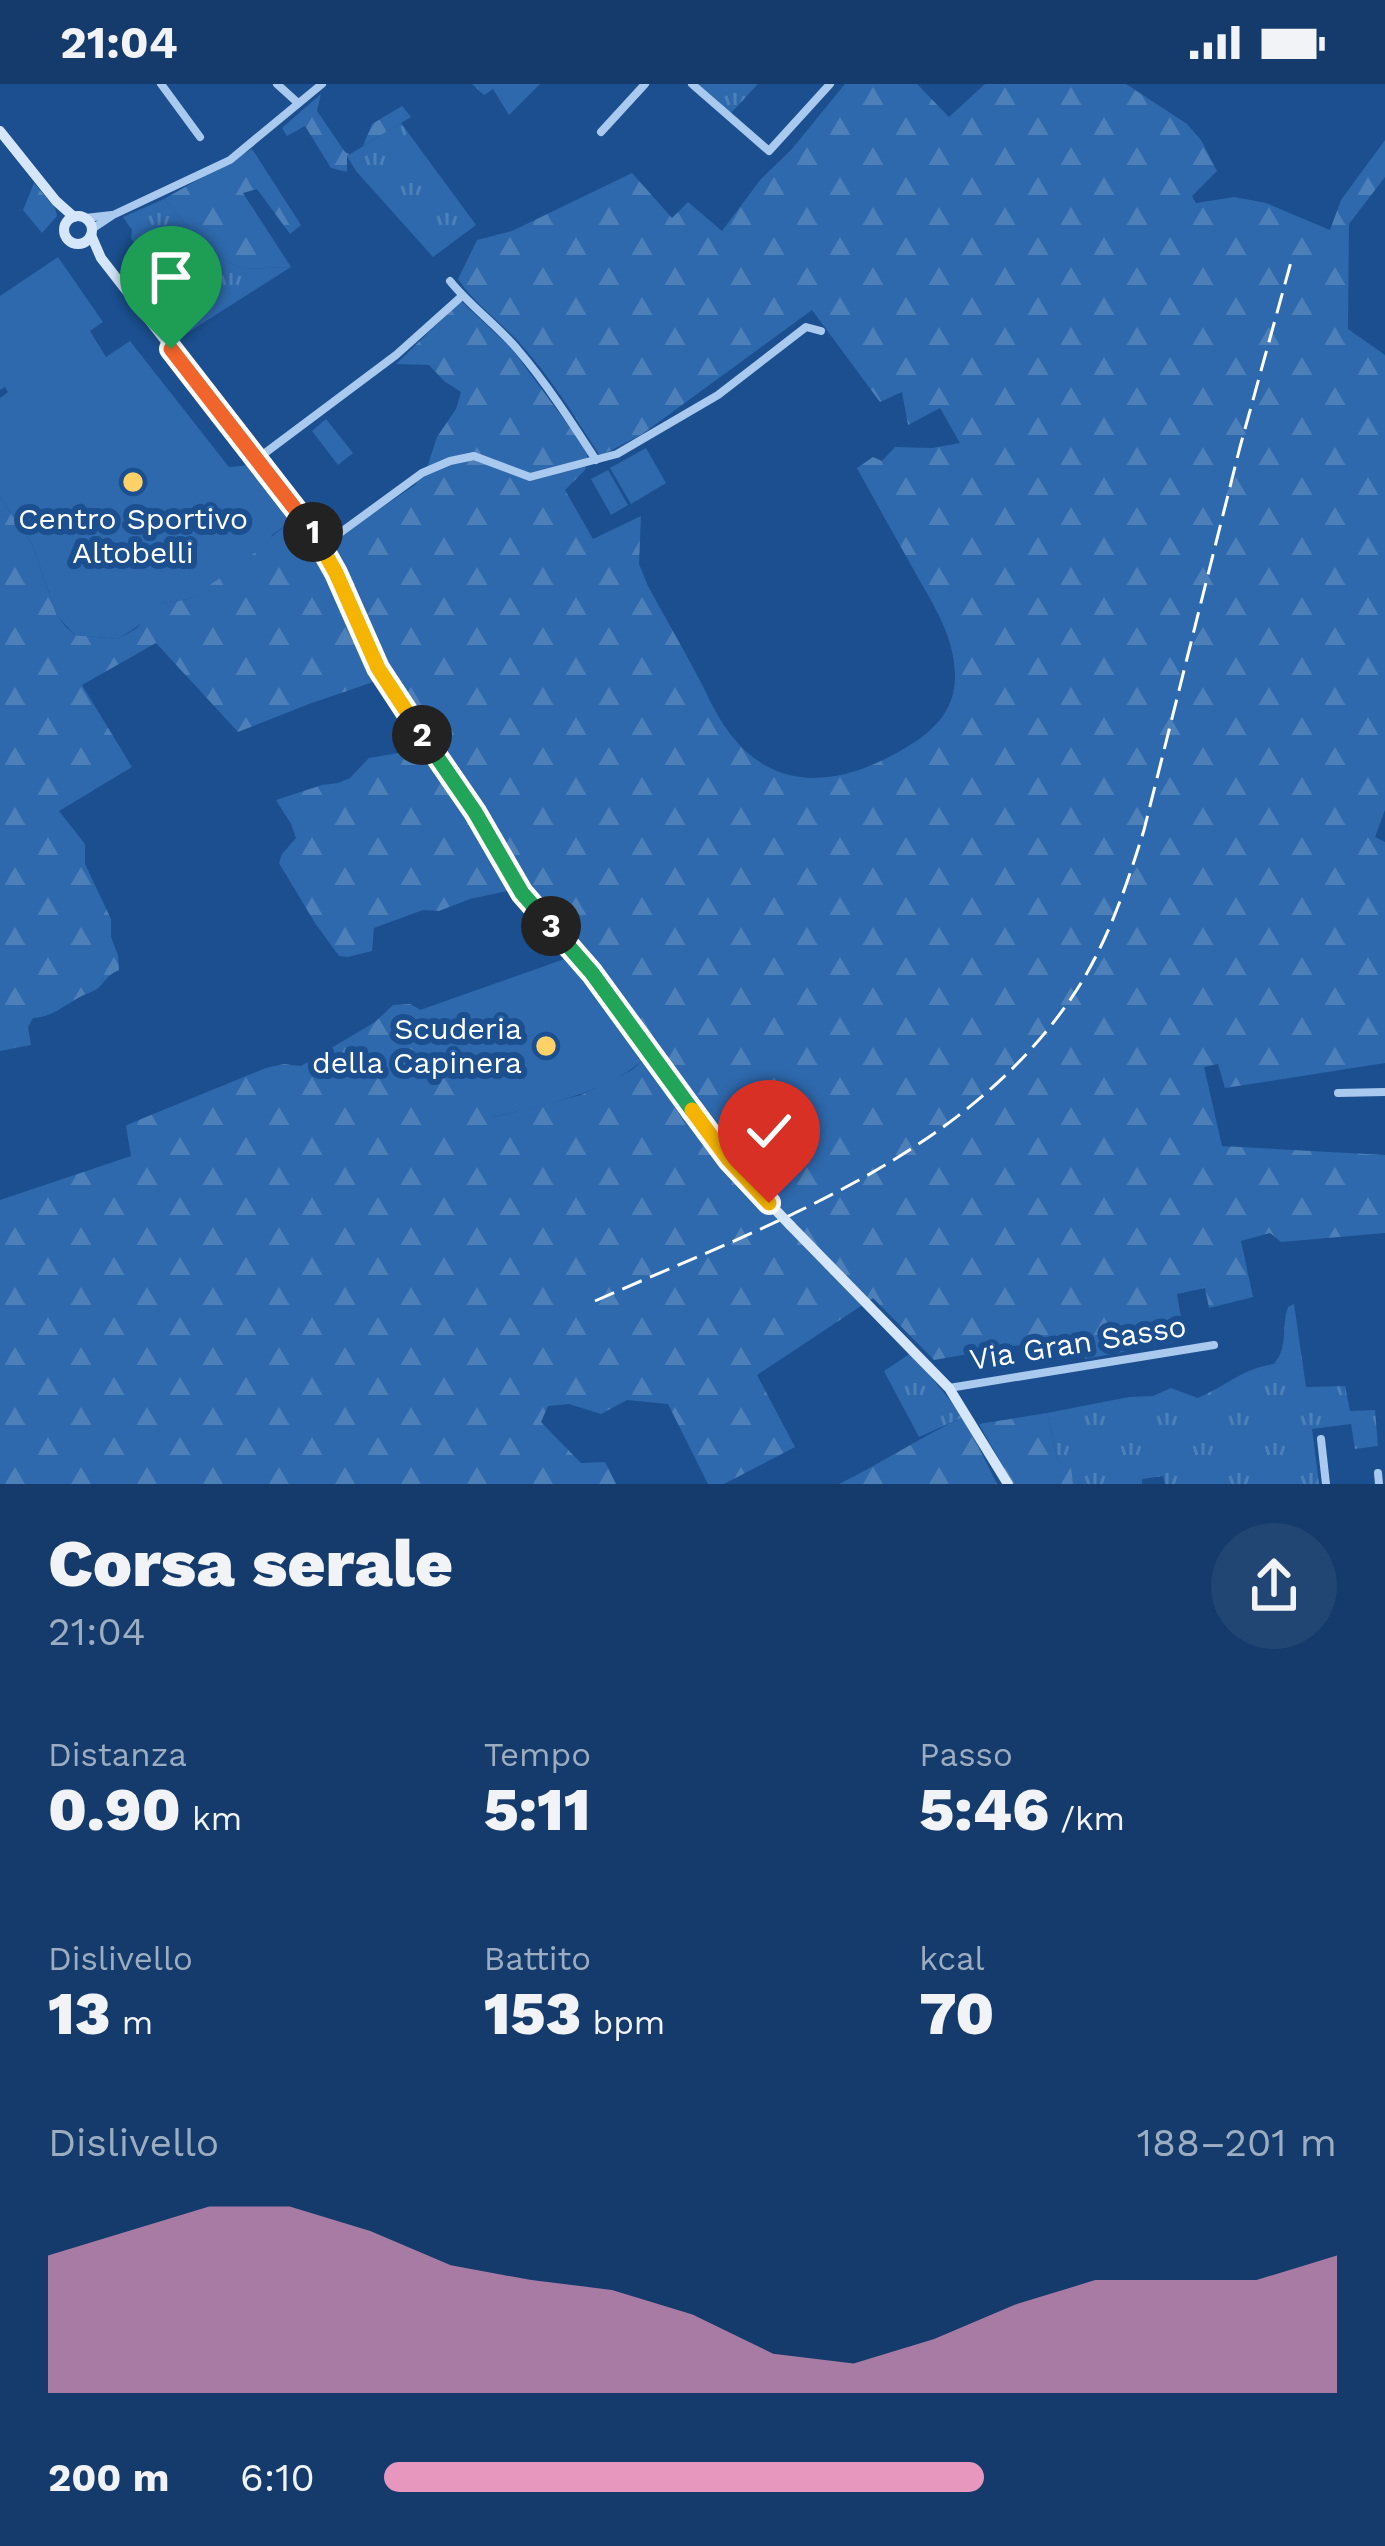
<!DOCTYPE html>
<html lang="it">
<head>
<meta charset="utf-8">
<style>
  :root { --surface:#143b6b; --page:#214673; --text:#f1f3f6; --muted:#9dadc1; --accent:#e797bd }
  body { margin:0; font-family:"Work Sans",sans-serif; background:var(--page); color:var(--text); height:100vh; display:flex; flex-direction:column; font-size:45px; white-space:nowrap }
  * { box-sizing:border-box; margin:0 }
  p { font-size:39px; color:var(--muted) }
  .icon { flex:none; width:66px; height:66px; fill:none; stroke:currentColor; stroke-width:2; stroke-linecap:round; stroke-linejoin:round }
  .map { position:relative; height:1400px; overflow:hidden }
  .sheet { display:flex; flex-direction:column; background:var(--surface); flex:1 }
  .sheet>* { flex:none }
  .pin { position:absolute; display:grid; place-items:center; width:102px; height:102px; color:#fff; margin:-123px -51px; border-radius:50% 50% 50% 0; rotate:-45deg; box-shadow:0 0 12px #0007 }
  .pin .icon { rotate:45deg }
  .km { position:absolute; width:60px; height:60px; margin:-30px; border-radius:50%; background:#222; color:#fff; font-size:33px; line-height:60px; text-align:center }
  .round { display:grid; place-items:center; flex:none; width:126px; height:126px; border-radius:63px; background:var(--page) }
  .headline { display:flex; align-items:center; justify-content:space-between; height:204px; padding:0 48px }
  h1 { font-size:66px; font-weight:800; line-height:90px }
  .stats { display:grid; grid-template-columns:repeat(3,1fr); gap:18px; height:204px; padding:12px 48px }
  .stats div { display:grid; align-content:center }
  .stats b { font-size:60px; font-weight:800 }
  .stats small { font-size:33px; font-weight:400 }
  .stats p { font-size:33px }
  .chart { height:336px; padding:24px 48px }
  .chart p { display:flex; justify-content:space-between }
  .chart svg { width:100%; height:216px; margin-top:12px; fill:var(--accent); opacity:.7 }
  ul { padding:0 48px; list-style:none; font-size:39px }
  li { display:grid; grid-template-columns:192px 144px 1fr; align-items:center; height:90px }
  li i { height:30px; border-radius:15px; background:var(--accent) }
  .status { display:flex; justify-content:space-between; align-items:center; height:84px; padding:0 60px; background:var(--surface); direction:ltr }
  .status svg { height:33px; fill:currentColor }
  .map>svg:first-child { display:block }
  .grass { fill:url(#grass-tufts) }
  .forest { fill:url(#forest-firs) }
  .pitch { fill:#2e69ad }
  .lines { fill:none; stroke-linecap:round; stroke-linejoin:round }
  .street { stroke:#a9c9ee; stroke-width:8 }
  .secondary { stroke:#d6e6fa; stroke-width:10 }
  .rail { stroke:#fff; stroke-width:3; stroke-dasharray:21 9; stroke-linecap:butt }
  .secondary-bridge { stroke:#d6e6fa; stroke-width:10 }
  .split-1-casing { stroke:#fff; stroke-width:24 }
  .split-2-casing { stroke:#fff; stroke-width:24 }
  .split-3-casing { stroke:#fff; stroke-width:24 }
  .split-4-casing { stroke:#fff; stroke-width:24 }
  .split-5-casing { stroke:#fff; stroke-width:24 }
  .split-1 { stroke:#f0652b; stroke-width:15 }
  .split-2 { stroke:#f5b400; stroke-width:15 }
  .split-3 { stroke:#22a559; stroke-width:15 }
  .split-4 { stroke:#22a559; stroke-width:15 }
  .split-5 { stroke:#f5b400; stroke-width:15 }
  .poi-dot { fill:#ffd166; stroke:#1b4f8f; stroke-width:4.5 }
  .labels { text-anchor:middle; stroke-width:12; stroke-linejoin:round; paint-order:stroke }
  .poi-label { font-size:30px; fill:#fff; stroke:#1b4f8f }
  .street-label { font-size:30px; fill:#fff; stroke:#1b4f8f }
</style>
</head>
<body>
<div class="status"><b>21:04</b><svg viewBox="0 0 49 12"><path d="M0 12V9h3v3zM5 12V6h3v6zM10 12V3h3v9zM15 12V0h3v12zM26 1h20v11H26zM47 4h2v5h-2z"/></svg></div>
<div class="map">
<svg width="1385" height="1400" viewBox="0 0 1385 1400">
  <defs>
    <pattern id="grass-tufts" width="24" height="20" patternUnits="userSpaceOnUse" patternTransform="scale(3)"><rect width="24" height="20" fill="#2e69ad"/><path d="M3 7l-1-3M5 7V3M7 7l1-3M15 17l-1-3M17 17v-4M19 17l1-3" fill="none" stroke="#4d80b9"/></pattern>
    <pattern id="forest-firs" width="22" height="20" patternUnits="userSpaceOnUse" patternTransform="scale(3)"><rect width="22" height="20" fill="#2e69ad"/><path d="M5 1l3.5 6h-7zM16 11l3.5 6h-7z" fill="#4d80b9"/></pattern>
  </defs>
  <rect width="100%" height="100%" fill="#1b4f8f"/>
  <g class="grass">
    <path d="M698 0H758L731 29Z"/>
    <path d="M401 39 476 141 433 173 356 87 347 72Z"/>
    <path d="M164 115 206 166 242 185 291 183 173 258 170 255 189 246 188 224 155 178 144 173 131 154 132 146 123 133Z"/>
    <path d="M1294 1220 1306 1303 1345 1302 1350 1327 1375 1326 1378 1362 1355 1365 1351 1340 1312 1345 1319 1400H1165L1163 1392 1142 1395V1400H1073L1070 1384 1058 1377 1047 1329 1129 1313 1153 1312 1171 1304 1198 1314C1228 1301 1240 1286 1274 1280 1289 1262 1281 1243 1288 1223Z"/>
    <path d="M911 1269 964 1333 919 1353 884 1287Z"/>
  </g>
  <g class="forest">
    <path d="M472 0H540L509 31 493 5 484 11Z"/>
    <path d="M845 0H917L949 33 985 0H1126L1187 40 1201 56 1217 87 1192 112 1196 119 1234 113 1266 119 1330 146 1341 116 1385 56V93L1349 140 1348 245 1385 271V726L1375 753 1385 758V979L1225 1004 1218 980 1204 983 1222 1062 1385 1071V1149L1281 1158 1270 1149 1241 1157 1253 1213 1209 1224 1205 1204 1177 1210 1185 1256 1085 1275 1077 1251 934 1276 873 1214 757 1291 795 1363 724 1400H708L668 1320 627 1316 601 1330 569 1320 548 1322 541 1338 581 1379 605 1378 616 1400H0V1116L131 1072 126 1042 129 1040 266 984 284 980 301 982 375 938 393 921 410 920 426 929 446 953 494 1033 581 1011 632 986 660 961 525 798 507 807 470 815 439 827 423 826 374 844 372 867 348 873 339 872 315 839 279 779 282 770 296 754 291 740 276 716 322 701 338 699 350 694 369 674 404 668 419 660 379 596 309 620 238 648 156 559 82 601 132 683 59 727 85 760V780L111 835V853L118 871 119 886C107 891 105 898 97 905 91 909 84 910 78 914 62 923 52 933 33 934L28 943 31 961 0 967V413L33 462 57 532 66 543 75 551 118 555 137 544 161 519 189 515 296 434 321 465 415 401 428 381 437 353 456 325 461 308 444 297 429 281 396 280 461 217 512 265 588 368 585 386 565 406 593 455 641 432 639 480 648 502C664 531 681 561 697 591 707 609 715 630 728 647 774 710 839 702 900 667 930 650 956 629 955 590 954 549 930 516 911 481 893 449 875 417 857 384L873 373 882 377 895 363 932 364 960 359 940 324 908 341 902 308 880 318 812 226 641 351 600 372C575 332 549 291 517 256 497 235 474 219 458 195L477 156 512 147 632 89 672 134 688 118 722 147 761 95 791 66Z"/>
    <path d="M321 10 317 27 345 68 349 70 347 72V88L331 84 305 42 287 52 282 44Z"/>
    <path d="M402 22 411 33 363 62 372 40Z"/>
    <path d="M252 65 301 141 290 150 257 105 243 109 291 183 242 185 206 166 164 115Z"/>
    <path d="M34 99 55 124 57 132 42 149 23 126Z"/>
    <path d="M1047 1329 1058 1377 1071 1384 1073 1400H1013L979 1340Z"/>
    <path d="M964 1333 997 1400H839C882 1379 920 1353 964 1333Z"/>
  </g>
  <g class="pitch">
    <path d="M58 173 103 238 90 247 106 273 130 257 229 383 250 381 296 434 272 451 270 456 238 482 189 515 162 519 147 536 118 555 75 551 57 532 33 462 0 413V314L8 308 5 303 0 306V212Z"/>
    <path d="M326 335 353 369 338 381 312 347Z"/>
    <path d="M646 364 666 399 631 420 610 384Z"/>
    <path d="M608 386 628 421 611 431 591 395Z"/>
    <path d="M570 873 648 972C605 1010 548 1020 493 1033L446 953 420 926Z"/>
  </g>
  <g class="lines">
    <g class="street">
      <path d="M161 0 200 53"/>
      <path d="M277 0 298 19"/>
      <path d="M692 0 769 67 830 0"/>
      <path d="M601 48 645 0"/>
      <path d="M85 134 112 131"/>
      <path d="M92 145 113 131 230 76 322 0"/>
      <path d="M450 197C470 222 497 241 518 266 547 300 572 339 596 376"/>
      <path d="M257 375 396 271 462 212"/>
      <path d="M322 462 422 389 450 377 474 372 530 393 617 370 718 311 806 243 821 247"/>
      <path d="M1338 1009 1385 1008"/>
      <path d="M949 1304 1214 1261"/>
      <path d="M1321 1355 1326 1400"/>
      <path d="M1378 1389 1379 1400"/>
    </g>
    <g class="secondary">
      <path d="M0 47 56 117 74 133"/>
      <circle cx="78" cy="146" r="14"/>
      <path d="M91 151 101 174 311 444 336 489 378 584 475 728 522 809 592 888 729 1076 769 1119"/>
      <path d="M790 1141 949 1304 1008 1400"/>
    </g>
    <path class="rail" d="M595 1217C767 1141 962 1075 1072 913 1106 863 1126 804 1144 746L1240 363 1291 178"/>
    <path class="secondary-bridge" d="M769 1119 790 1141"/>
  </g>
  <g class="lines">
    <g class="split-1-casing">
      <path id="split-1" d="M171 265 313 448"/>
    </g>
    <g class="split-2-casing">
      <path id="split-2" d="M313 448 336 489 378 584 422 651"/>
    </g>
    <g class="split-3-casing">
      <path id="split-3" d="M422 651 475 728 522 809 551 842"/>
    </g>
    <g class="split-4-casing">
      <path id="split-4" d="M551 842 592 889 692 1026"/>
    </g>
    <g class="split-5-casing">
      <path id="split-5" d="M692 1026 729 1076 769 1119"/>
    </g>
    <use href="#split-1" class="split-1"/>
    <use href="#split-2" class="split-2"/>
    <use href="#split-3" class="split-3"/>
    <use href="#split-4" class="split-4"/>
    <use href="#split-5" class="split-5"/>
  </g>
  <g class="poi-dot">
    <circle cx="133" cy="398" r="12"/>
    <circle cx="546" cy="962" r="12"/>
  </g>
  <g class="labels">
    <g class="poi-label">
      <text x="133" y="445">Centro Sportivo<tspan x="133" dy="34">Altobelli</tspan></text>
      <text x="522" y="955" text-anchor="end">Scuderia<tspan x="522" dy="34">della Capinera</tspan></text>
    </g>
    <g class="street-label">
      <text transform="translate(1078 1259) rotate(-9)" y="10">Via Gran Sasso</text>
    </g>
  </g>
</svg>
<div class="pin" style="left:171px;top:265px;background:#1e9e55"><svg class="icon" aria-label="arrive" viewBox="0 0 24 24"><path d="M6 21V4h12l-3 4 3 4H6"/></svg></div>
<div class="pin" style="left:769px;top:1119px;background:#d93025"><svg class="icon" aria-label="check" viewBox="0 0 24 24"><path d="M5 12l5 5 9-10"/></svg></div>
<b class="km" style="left:313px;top:448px">1</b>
<b class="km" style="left:422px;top:651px">2</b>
<b class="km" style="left:551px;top:842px">3</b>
</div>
<section class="sheet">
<div class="headline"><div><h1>Corsa serale</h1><p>21:04</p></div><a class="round"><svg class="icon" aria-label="share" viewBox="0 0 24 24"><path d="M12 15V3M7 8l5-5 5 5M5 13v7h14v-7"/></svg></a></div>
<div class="stats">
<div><p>Distanza</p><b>0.90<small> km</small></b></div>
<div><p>Tempo</p><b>5:11</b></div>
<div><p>Passo</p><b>5:46<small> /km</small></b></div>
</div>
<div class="stats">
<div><p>Dislivello</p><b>13<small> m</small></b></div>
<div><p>Battito</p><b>153<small> bpm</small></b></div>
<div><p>kcal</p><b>70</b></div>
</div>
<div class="chart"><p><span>Dislivello</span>188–201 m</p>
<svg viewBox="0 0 160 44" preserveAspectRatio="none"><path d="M0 44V16L10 11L20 6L30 6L40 11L50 18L60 21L70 23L80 28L90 36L100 38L110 33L120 26L130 21L140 21L150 21L160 16V44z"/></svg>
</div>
<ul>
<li><b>200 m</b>6:10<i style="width:63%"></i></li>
</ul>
</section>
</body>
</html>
